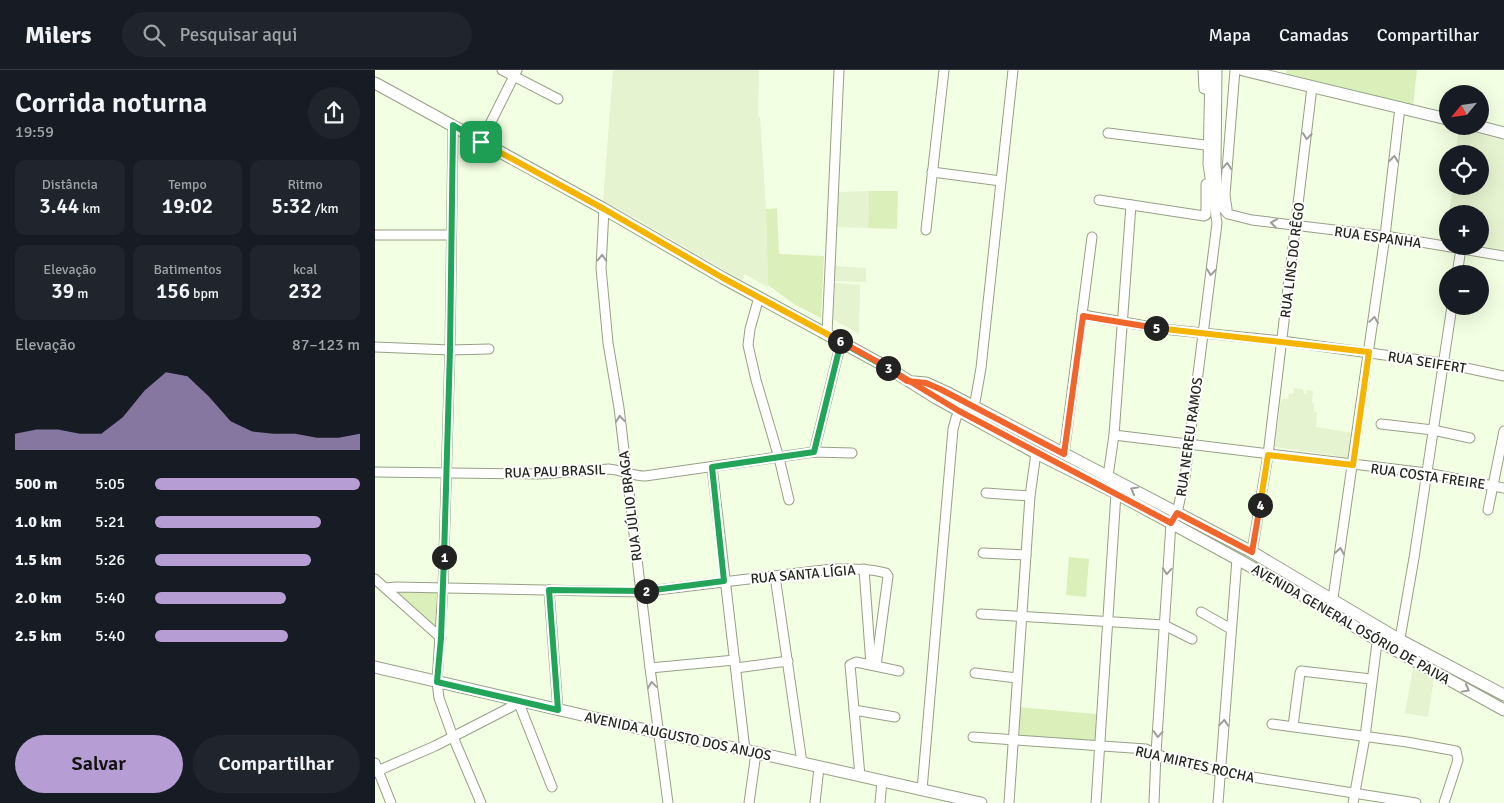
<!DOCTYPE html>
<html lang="pt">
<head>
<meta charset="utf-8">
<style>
  :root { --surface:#171b24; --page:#20242c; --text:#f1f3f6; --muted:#9ea1a6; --line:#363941; --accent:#b69ed5 }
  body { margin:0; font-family:Signika,sans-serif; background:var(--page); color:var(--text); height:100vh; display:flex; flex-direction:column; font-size:19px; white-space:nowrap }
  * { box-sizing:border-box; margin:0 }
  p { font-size:16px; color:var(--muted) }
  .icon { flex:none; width:28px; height:28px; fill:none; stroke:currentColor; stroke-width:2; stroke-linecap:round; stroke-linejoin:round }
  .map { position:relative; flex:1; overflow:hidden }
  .drawer { display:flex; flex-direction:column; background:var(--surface); width:375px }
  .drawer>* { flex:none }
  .needle { width:32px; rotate:241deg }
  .tools { position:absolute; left:1064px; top:15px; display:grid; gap:10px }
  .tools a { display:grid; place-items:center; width:50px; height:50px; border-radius:50%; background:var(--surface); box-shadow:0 5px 20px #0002; font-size:25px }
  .pin { position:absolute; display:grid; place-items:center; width:42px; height:42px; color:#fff; margin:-21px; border-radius:10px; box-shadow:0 2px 8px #0006 }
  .km { position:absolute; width:25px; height:25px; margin:-12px; border-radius:50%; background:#222; color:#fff; font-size:14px; line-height:25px; text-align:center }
  .round { display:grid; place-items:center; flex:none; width:52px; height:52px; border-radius:26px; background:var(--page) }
  .head { display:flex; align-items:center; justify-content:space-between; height:85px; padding:0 15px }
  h1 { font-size:28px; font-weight:600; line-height:38px }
  .metrics { display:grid; grid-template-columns:repeat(3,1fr); gap:8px; height:85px; padding:5px 15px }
  .metrics div { display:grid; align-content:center; border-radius:10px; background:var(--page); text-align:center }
  .metrics b { font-size:21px; font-weight:600 }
  .metrics small { font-size:14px; font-weight:400 }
  .metrics p { font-size:14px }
  .chart { height:140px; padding:10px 15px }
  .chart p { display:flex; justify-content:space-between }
  .chart svg { width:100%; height:90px; margin-top:5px; fill:var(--accent); opacity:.7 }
  .primary-button { display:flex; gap:10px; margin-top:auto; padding:10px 15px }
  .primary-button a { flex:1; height:58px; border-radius:30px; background:var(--accent); color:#111; font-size:20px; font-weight:600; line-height:58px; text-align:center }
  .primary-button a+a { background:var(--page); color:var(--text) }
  ul { padding:0 15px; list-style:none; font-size:16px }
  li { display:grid; grid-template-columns:80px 60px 1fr; align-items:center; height:38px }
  li i { height:12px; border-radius:6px; background:var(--accent) }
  header { display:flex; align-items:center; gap:30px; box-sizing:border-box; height:70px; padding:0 25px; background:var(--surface); border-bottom:1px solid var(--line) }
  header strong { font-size:24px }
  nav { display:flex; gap:28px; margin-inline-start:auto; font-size:18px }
  .search { width:350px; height:45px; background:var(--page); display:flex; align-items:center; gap:12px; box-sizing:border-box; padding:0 18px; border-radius:28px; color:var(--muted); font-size:19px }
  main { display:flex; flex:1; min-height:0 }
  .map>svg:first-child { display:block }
  .built { fill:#e5f3d0 }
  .green { fill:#dbefbb }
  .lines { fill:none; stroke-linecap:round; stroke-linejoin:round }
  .minor-casing { stroke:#96a086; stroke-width:11 }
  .major-casing { stroke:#96a086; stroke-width:13 }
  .minor { stroke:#fff; stroke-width:9 }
  .major { stroke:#fff; stroke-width:11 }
  .oneway { stroke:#9c9d99 }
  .split-1-casing { stroke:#fff; stroke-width:10 }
  .split-2-casing { stroke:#fff; stroke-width:10 }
  .split-3-casing { stroke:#fff; stroke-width:10 }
  .split-4-casing { stroke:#fff; stroke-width:10 }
  .split-5-casing { stroke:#fff; stroke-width:10 }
  .split-6-casing { stroke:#fff; stroke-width:10 }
  .split-7-casing { stroke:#fff; stroke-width:10 }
  .split-1 { stroke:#22a559; stroke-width:6 }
  .split-2 { stroke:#22a559; stroke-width:6 }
  .split-3 { stroke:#22a559; stroke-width:6 }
  .split-4 { stroke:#f0652b; stroke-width:6 }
  .split-5 { stroke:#f5b400; stroke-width:6 }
  .split-6 { stroke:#f0652b; stroke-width:6 }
  .split-7 { stroke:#f5b400; stroke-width:6 }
  .labels { text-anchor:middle; stroke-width:4; stroke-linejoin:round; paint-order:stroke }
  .street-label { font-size:14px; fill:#22261c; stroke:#fff }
</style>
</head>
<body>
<header>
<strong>Milers</strong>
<div class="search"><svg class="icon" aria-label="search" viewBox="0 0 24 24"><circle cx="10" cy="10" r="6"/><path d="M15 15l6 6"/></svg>Pesquisar aqui</div>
<nav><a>Mapa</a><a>Camadas</a><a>Compartilhar</a></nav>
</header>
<main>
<section class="drawer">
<div class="head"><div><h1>Corrida noturna</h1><p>19:59</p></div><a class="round"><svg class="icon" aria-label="share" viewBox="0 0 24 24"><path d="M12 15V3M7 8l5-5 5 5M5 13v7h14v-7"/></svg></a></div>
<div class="metrics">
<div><p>Distância</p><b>3.44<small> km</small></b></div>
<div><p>Tempo</p><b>19:02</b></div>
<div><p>Ritmo</p><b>5:32<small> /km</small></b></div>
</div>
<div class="metrics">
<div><p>Elevação</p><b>39<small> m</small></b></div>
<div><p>Batimentos</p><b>156<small> bpm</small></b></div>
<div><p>kcal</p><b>232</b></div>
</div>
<div class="chart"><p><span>Elevação</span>87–123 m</p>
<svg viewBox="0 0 160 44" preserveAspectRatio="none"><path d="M0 44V36L10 34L20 34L30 36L40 36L50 28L60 15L70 6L80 8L90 18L100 30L110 35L120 36L130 36L140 38L150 38L160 36V44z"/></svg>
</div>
<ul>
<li><b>500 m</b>5:05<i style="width:100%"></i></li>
<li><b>1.0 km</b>5:21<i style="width:81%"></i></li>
<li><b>1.5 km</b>5:26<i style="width:76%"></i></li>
<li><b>2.0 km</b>5:40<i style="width:64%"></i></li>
<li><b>2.5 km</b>5:40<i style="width:65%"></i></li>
</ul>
<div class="primary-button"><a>Salvar</a><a>Compartilhar</a></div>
</section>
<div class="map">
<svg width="1129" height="733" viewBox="0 0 1129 733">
  <rect width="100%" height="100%" fill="#f3ffe2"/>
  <g class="built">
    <path d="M238 0H384L383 47H385L391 139 393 217 369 204 368 211 262 149 228 132Z"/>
    <path d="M1084 59 1129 70V180L1105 176V144H1074L1078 116H1105V84H1080Z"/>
    <path d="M494 121 493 158 462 157 463 122Z"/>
    <path d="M460 196 491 198V212L460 211Z"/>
    <path d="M459 213 485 215 484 264 458 249Z"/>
    <path d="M919 318 928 319 929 324H932V320L938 321 937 333H939V342H942L941 357 978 363 975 388 900 377 906 329H913L914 324H918Z"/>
    <path d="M1038 598 1059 609 1053 647 1030 643Z"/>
  </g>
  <g class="green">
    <path d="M912 0H1042L1038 36 913 6 911 3Z"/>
    <path d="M494 121H523L522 159 493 158Z"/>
    <path d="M402 138 404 184 449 186 446 248 419 234 393 215 391 139Z"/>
    <path d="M694 487 714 489 711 527 691 525Z"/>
    <path d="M21 520 62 521 64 522V562L20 522Z"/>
    <path d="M642 637 721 644V671L640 665Z"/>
  </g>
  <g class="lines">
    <g class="minor-casing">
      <g id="minor">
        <path d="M127 0 183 29"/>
        <path d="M828 0 829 19"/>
        <path d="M842 0 841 95 843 126 846 136 853 144 877 150 1010 166 1129 186"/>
        <path d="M78 55 75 280 68 518 62 612 64 628 78 667 106 733"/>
        <path d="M733 63 830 75"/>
        <path d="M106 72 142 0"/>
        <path d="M557 102 626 111"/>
        <path d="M724 130 829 146 831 145V114"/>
        <path d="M229 139 226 198 233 273 244 338 275 598 293 733"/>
        <path d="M852 139 850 125 860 0"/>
        <path d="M551 160 569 0"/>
        <path d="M0 165H76"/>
        <path d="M1082 204 1086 179"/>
        <path d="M384 227 375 259 373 275 381 310 404 388 414 430"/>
        <path d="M708 245 788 259 907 271 1068 293 1129 306"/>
        <path d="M452 264 464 0"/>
        <path d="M0 277 75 280 114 279"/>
        <path d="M599 338 606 298 638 0"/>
        <path d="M1006 354 1058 360 1095 368"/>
        <path d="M739 365 1052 403 1129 418"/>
        <path d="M439 382 466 272"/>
        <path d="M689 384 717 167"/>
        <path d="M337 397 370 680"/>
        <path d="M0 402 166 404 234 399C247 400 257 406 270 406L439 382 477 383"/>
        <path d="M733 406 739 365 756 135"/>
        <path d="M611 423 655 426"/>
        <path d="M1113 440 1129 361"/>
        <path d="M877 482 893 385 937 17"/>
        <path d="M608 483 651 485"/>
        <path d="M489 499 496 595"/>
        <path d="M400 506 427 693"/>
        <path d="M0 509 66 568"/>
        <path d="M11 518 21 517 265 522 457 499C475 499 493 498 511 503L513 506 501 596"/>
        <path d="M174 520 183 640"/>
        <path d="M957 535 1010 166 1025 37"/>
        <path d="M826 542 856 559"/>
        <path d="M606 544 789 555 817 569"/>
        <path d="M1024 574 1039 488 1077 236"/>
        <path d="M275 598 360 590"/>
        <path d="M361 598 413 591"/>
        <path d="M600 603 642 608"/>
        <path d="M479 640 520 647"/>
        <path d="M897 654 1032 672 1081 681 1083 690 1069 733"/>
        <path d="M918 656 925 603 926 601 996 609"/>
        <path d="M598 667 771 679 791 688 846 702 1041 733"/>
        <path d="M0 693 16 733"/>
        <path d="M0 702 60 676 136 637 143 631 177 717"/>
        <path d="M485 706 475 595 481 592 524 601"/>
        <path d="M547 720 578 359 581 348 584 341"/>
        <path d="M374 733 381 683"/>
        <path d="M440 733 444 698"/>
        <path d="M505 733 507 711"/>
        <path d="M634 733 655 426 661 383"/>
        <path d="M721 733 741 423"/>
        <path d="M779 733 781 683 796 453 802 443 810 407 842 153 833 94 835 0"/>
        <path d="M843 733 862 489"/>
        <path d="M978 733 990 667 1003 565"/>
      </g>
    </g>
    <g class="major-casing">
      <g id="major">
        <path d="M868 0 1072 49"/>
        <path d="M0 13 229 139 348 208 510 296 561 328 661 383 741 423 862 489 932 528 1002 570 1129 640"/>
        <path d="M1102 56 1129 63"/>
        <path d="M539 312 551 313 575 324 877 482 1025 570 1129 625"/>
        <path d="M0 597 276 661 370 680 606 733"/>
      </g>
    </g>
    <use href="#minor" class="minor"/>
    <use href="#major" class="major"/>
  </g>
  <defs><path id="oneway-chevron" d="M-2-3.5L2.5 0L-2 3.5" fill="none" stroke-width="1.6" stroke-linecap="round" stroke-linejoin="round" transform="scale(1.25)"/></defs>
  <g class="oneway">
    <use href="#oneway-chevron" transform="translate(932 66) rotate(97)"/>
    <use href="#oneway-chevron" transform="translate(1019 89) rotate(-83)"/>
    <use href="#oneway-chevron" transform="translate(852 96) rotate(-85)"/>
    <use href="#oneway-chevron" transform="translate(899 153) rotate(-172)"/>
    <use href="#oneway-chevron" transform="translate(227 188) rotate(-88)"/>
    <use href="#oneway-chevron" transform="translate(836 202) rotate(97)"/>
    <use href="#oneway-chevron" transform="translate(999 250) rotate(-82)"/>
    <use href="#oneway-chevron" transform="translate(245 349) rotate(-96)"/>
    <use href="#oneway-chevron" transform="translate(759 420) rotate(-151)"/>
    <use href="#oneway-chevron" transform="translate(965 481) rotate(-81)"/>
    <use href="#oneway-chevron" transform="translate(792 501) rotate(94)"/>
    <use href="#oneway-chevron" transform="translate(277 615) rotate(-98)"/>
    <use href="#oneway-chevron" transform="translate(1091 619) rotate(29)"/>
    <use href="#oneway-chevron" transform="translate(849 653) rotate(-86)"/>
    <use href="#oneway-chevron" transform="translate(783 664) rotate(94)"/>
  </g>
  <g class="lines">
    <g class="split-1-casing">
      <path id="split-1" d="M69 487 75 280 78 55 106 72"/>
    </g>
    <g class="split-2-casing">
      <path id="split-2" d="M69 487 66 568 62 612 183 640 174 520 271 521"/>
    </g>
    <g class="split-3-casing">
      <path id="split-3" d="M271 521 349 511 337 397 439 382 466 272 513 298"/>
    </g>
    <g class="split-4-casing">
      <path id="split-4" d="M513 298 584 341 796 453 802 443 877 482 885 435"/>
    </g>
    <g class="split-5-casing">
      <path id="split-5" d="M781 258 994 282 978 395 893 385 885 435"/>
    </g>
    <g class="split-6-casing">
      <path id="split-6" d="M465 271 510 296 532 311 551 313 565 319 689 384 708 246 781 258"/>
    </g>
    <g class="split-7-casing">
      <path id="split-7" d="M106 72 229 139 348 208 465 271"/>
    </g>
    <use href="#split-1" class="split-1"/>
    <use href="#split-2" class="split-2"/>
    <use href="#split-3" class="split-3"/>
    <use href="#split-4" class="split-4"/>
    <use href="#split-5" class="split-5"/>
    <use href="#split-6" class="split-6"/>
    <use href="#split-7" class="split-7"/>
  </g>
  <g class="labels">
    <g class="street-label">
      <text transform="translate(1003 167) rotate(8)" y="5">RUA ESPANHA</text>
      <text transform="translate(917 190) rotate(-83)" y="5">RUA LINS DO RÊGO</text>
      <text transform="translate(1052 292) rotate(9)" y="5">RUA SEIFERT</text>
      <text transform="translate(814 367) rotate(-82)" y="5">RUA NEREU RAMOS</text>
      <text transform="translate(180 401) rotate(-2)" y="5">RUA PAU BRASIL</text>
      <text transform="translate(1053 406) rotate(8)" y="5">RUA COSTA FREIRE</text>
      <text transform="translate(255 436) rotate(-97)" y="5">RUA JÚLIO BRAGA</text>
      <text transform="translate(428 504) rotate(-5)" y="5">RUA SANTA LÍGIA</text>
      <text transform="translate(976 554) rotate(30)" y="5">AVENIDA GENERAL OSÓRIO DE PAIVA</text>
      <text transform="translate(303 666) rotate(12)" y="5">AVENIDA AUGUSTO DOS ANJOS</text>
      <text transform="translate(820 694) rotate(13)" y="5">RUA MIRTES ROCHA</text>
    </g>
  </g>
</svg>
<div class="tools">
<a><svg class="needle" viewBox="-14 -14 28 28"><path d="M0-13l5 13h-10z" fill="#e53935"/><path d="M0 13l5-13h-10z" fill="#9ea1a6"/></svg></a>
<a><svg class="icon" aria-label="locate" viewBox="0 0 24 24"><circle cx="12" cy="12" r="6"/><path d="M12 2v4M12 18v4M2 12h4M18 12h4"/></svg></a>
<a>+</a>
<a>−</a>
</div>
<div class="pin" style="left:106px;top:72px;background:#1e9e55"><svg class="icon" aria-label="arrive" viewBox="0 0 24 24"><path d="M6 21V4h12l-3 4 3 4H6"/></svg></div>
<b class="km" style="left:69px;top:487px">1</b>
<b class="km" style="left:271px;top:521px">2</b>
<b class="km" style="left:513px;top:298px">3</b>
<b class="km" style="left:885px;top:435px">4</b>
<b class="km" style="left:781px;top:258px">5</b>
<b class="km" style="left:465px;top:271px">6</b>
</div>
</main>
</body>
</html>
